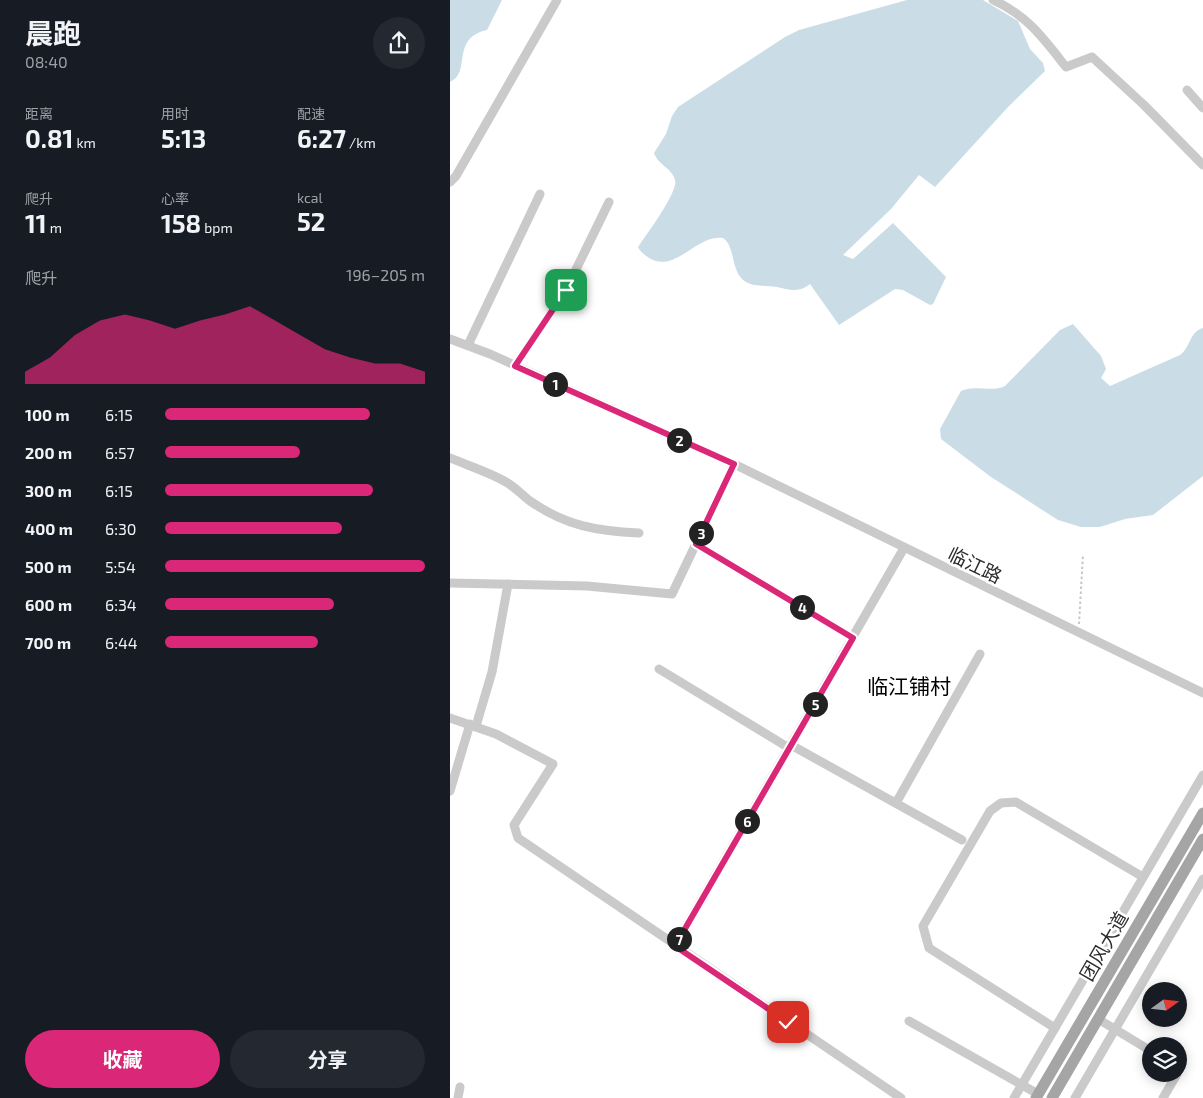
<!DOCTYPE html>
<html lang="zh">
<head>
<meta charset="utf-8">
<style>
  :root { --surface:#171b24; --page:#242831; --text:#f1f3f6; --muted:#9ea1a6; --accent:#db2777 }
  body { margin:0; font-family:"Exo 2","Noto Sans SC",sans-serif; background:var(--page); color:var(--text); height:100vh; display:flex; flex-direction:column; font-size:19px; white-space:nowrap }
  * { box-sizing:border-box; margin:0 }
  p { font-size:16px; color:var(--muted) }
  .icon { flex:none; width:28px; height:28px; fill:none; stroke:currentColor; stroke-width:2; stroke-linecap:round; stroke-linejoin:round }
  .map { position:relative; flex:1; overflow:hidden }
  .details { display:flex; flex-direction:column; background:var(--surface); width:450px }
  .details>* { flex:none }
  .needle { width:32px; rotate:75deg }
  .fabs { position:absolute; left:692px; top:982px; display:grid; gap:10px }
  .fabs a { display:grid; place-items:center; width:45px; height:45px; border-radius:50%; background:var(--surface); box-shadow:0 2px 12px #0003; font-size:25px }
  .pin { position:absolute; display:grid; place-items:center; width:42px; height:42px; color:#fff; margin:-21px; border-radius:10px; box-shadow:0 2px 8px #0006 }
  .km { position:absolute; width:25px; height:25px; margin:-12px; border-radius:50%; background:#222; color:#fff; font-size:14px; line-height:25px; text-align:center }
  .round { display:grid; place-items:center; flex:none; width:52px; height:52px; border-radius:26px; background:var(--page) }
  .summary { display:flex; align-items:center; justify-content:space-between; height:85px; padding:0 25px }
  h1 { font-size:28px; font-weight:700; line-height:38px }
  .stats { display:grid; grid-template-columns:repeat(3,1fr); gap:8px; height:85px; padding:5px 25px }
  .stats div { display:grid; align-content:center }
  .stats b { font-size:25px; font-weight:700 }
  .stats small { font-size:14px; font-weight:400 }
  .stats p { font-size:14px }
  .chart { height:140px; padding:10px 25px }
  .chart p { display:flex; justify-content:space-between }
  .chart svg { width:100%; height:90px; margin-top:5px; fill:var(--accent); opacity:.7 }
  .cta { display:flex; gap:10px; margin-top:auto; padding:10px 25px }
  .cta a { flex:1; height:58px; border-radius:30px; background:var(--accent); color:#fff; font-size:20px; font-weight:700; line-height:58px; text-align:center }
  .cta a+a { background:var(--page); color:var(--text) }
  ul { padding:0 25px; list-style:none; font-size:16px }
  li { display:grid; grid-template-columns:80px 60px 1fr; align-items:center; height:38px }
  li i { height:12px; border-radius:6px; background:var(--accent) }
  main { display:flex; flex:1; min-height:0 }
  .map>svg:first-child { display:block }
  .water { fill:#cadce6 }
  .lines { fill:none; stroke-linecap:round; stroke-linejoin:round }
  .path { stroke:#c7c7c7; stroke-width:2; stroke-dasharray:2.5 2.5; stroke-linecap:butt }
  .minor { stroke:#cacaca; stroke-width:9 }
  .major { stroke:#a5a5a5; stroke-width:11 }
  .route-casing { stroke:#fff; stroke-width:10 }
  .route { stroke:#db2777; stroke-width:6 }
  .labels { text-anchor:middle; stroke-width:5; stroke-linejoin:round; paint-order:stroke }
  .street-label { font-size:19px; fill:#2d2d2d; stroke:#fff }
  .quarter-label { font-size:21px; fill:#000; stroke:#fff }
</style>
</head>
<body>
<main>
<section class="details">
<div class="summary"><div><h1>晨跑</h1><p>08:40</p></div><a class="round"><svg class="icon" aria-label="share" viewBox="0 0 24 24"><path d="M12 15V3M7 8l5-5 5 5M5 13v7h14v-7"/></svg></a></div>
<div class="stats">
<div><p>距离</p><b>0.81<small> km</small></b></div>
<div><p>用时</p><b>5:13</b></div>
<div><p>配速</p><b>6:27<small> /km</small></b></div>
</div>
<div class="stats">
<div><p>爬升</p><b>11<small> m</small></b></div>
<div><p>心率</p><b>158<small> bpm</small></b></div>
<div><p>kcal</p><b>52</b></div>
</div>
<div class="chart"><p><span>爬升</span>196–205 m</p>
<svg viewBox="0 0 160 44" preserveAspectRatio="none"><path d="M0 44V38L10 31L20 20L30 13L40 10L50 13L60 17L70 13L80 10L90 6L100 13L110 20L120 27L130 31L140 34L150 34L160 38V44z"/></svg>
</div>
<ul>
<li><b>100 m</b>6:15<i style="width:79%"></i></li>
<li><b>200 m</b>6:57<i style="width:52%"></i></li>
<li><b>300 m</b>6:15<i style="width:80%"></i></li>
<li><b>400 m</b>6:30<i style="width:68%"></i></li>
<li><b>500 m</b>5:54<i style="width:100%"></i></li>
<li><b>600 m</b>6:34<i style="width:65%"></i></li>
<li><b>700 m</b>6:44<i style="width:59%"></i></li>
</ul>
<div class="cta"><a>收藏</a><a>分享</a></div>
</section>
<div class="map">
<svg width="753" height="1098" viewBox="0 0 753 1098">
  <rect width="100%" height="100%" fill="#fff"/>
  <g class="water">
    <path d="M0 0H52L37 30C0 38 22 73 0 82Z"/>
    <path d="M457 0H533L568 21 580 49 593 63 595 71 558 107 485 187 469 175 441 209 393 255 403 259 443 223 496 277 483 304 480 305 453 290 445 289 389 325 360 284C349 293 339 290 327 287 317 285 304 287 296 282 280 273 286 246 273 238 246 234 226 274 199 258 195 255 190 252 188 247 196 235 229 191 225 180 222 168 208 165 204 153L216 134 222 116 228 107 335 37 349 30Z"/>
    <path d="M623 324 651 356 656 369 651 378 660 386 730 355C741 347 739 332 753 328V476L703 515 675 519 650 527H631L608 520 541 477 491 439 490 429 511 391C526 384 541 393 555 386L610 330Z"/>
  </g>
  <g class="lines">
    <path class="path" d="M629 624 633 554"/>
    <g class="minor">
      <path d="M543 0C578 16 593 38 616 67L642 57 694 105 753 165"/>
      <path d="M737 90 753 108"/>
      <path d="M0 182 6 176 107 0"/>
      <path d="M0 339 40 354 284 464 753 693"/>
      <path d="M18 345 90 194"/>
      <path d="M65 366 116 290 159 202"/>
      <path d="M0 458C19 466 39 472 56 482 65 487 72 495 80 501 116 526 147 531 189 533"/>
      <path d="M246 544 403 638"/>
      <path d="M0 583 137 586 222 594 284 464"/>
      <path d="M209 669 339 748"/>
      <path d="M0 718 46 734 103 764 64 825 68 838 451 1098"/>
      <path d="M26 726 42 672 58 584"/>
      <path d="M341 745 512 840"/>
      <path d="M0 791 20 724"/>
      <path d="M446 803 530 654"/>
      <path d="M225 945 454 548"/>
      <path d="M648 1019 701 1051"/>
      <path d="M459 1021 588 1094"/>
      <path d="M605 1028 479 948 473 926 540 811 551 803 566 802 693 877"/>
      <path d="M8 1098 10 1087"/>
      <path d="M564 1098 753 775"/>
      <path d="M625 1098 753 879"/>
      <path d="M713 1098 727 1074"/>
    </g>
    <g class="major">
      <path d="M586 1098 753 813"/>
      <path d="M602 1098 753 839"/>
    </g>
  </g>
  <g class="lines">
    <g class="route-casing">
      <path id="route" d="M116 290 65 366 284 464 246 544 403 638 225 946 338 1022"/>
    </g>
    <use href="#route" class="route"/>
  </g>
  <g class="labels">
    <g class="street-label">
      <text transform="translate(525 565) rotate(26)" y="7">临江路</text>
      <text transform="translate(654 946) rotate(-60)" y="7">团风大道</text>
    </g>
    <g class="quarter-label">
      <text x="459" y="694">临江铺村</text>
    </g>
  </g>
</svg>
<div class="fabs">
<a><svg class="needle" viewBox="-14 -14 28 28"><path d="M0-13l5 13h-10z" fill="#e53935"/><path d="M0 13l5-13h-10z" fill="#9ea1a6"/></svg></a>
<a><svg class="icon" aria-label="layers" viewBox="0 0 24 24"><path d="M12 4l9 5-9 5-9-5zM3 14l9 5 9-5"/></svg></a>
</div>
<div class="pin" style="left:116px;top:290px;background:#1e9e55"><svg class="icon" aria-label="arrive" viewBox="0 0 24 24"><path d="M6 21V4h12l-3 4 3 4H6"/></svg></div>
<div class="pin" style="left:338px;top:1022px;background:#d93025"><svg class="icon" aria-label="check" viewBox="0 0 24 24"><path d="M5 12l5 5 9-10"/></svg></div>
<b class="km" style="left:105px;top:384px">1</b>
<b class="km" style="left:229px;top:440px">2</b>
<b class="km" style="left:251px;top:533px">3</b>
<b class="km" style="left:352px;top:607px">4</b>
<b class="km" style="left:365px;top:704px">5</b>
<b class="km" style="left:297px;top:821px">6</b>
<b class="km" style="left:229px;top:939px">7</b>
</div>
</main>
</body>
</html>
